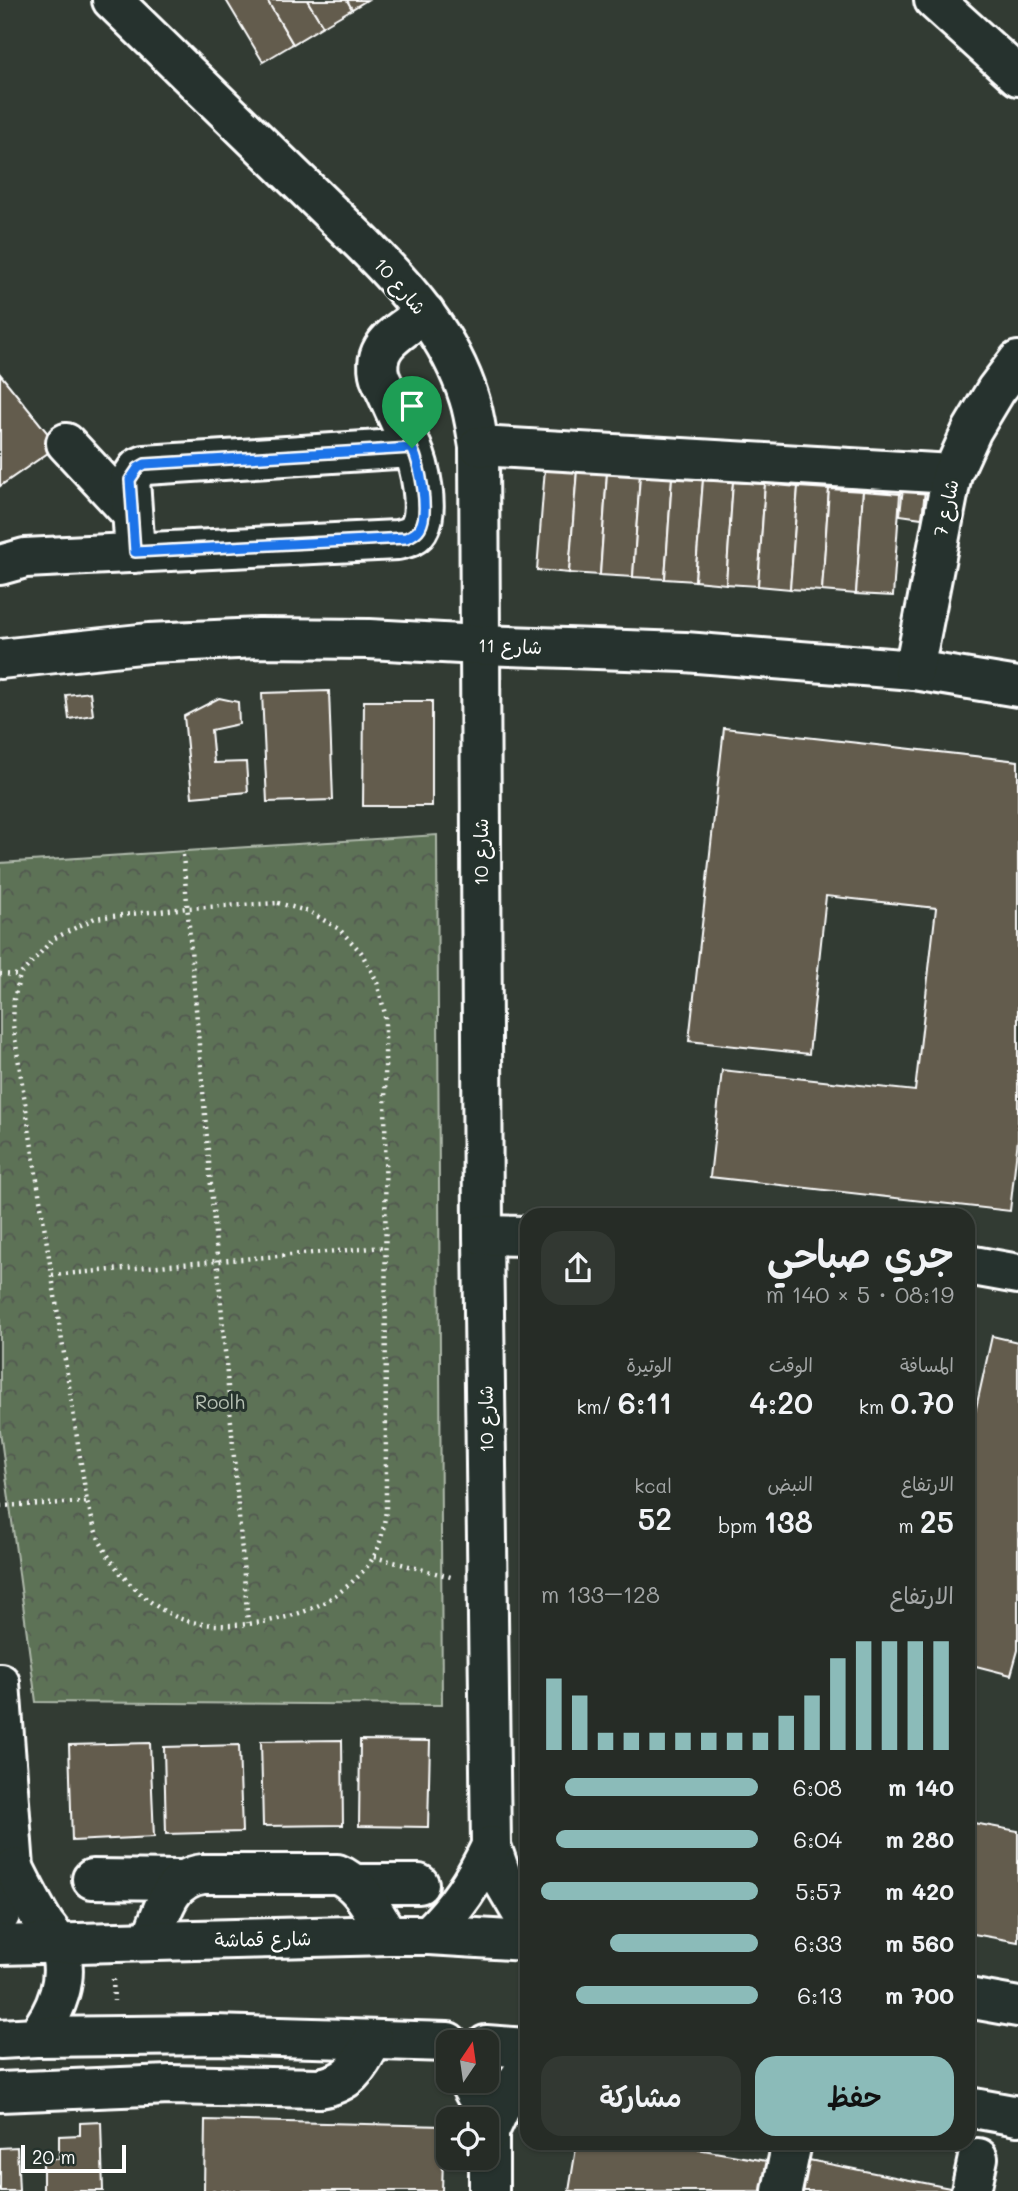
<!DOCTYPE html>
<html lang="ar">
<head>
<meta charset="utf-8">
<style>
  :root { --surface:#262c26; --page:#323832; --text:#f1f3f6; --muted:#a4a7a7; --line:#424843; --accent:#8bbbb9 }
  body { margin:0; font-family:Mali,"Playpen Sans Arabic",sans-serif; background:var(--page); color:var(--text); direction:rtl; height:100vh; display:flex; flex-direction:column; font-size:26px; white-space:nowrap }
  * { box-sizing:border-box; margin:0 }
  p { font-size:23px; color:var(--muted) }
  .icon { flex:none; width:38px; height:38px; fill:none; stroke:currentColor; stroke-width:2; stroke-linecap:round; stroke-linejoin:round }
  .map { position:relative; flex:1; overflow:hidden; direction:ltr }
  .drawer { position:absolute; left:520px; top:1208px; width:455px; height:942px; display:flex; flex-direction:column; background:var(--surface); border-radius:21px; box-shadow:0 2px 5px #0004,0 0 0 2px var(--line); direction:rtl }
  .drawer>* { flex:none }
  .needle { width:46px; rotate:13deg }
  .fabs { position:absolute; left:436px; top:2030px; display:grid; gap:14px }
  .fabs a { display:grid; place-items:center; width:63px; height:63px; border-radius:14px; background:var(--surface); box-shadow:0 2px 5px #0004,0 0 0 2px var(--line); font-size:35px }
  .scale { position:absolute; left:21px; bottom:18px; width:105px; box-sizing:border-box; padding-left:7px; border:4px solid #fff; border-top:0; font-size:19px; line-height:24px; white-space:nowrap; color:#fff; -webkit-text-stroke:5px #26332d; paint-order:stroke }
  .pin { position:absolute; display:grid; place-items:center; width:60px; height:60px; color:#fff; margin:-72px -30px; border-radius:50% 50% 50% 0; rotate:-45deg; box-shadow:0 0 7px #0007 }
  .pin .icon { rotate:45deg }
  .round { display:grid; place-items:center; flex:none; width:74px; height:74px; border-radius:21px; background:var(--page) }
  .summary { display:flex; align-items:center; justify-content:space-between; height:119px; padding:0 21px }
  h1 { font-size:38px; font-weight:600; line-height:52px }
  .figures { display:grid; grid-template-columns:repeat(3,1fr); gap:10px; height:119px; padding:7px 21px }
  .figures div { display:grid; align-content:center }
  .figures b { font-size:30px; font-weight:600 }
  .figures small { font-size:19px; font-weight:400 }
  .figures p { font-size:19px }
  .chart { height:196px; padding:14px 21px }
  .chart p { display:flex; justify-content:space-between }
  .chart svg { width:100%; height:126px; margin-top:7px; stroke:var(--accent); stroke-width:6 }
  .primary-button { display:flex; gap:14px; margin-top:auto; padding:14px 21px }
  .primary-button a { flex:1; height:80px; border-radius:21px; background:var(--accent); color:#111; font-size:28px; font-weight:600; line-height:80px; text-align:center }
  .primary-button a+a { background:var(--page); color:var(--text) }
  ul { padding:0 21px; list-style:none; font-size:23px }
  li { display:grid; grid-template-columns:112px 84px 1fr; align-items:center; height:52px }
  li i { height:18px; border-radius:9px; background:var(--accent) }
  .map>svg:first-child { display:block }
  .park { fill:url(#park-crowns); stroke:#aeb8aa; stroke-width:2 }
  .building { fill:#645c4d; stroke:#fff; stroke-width:2 }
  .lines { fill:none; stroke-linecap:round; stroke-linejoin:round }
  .minor-casing { stroke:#fff; stroke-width:44 }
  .path { stroke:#fff; stroke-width:4.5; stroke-dasharray:2 5; stroke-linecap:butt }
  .minor { stroke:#26332d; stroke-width:38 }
  .route-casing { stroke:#fff; stroke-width:14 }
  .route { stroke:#1a73e8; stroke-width:9 }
  .labels { text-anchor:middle; stroke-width:6; stroke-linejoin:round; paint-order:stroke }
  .street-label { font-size:19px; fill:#fff; stroke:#26332d }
  .park-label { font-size:19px; fill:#b6c0b3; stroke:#26332d }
</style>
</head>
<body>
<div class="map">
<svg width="1018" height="2191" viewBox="0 0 1018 2191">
  <defs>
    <pattern id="park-crowns" width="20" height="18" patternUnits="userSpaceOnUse" patternTransform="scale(1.75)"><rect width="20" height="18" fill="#5d7256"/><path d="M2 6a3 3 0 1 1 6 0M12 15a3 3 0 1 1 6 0" fill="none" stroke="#525950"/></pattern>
  </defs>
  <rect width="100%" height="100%" fill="#323b33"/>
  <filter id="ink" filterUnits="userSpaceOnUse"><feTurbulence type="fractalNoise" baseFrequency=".0143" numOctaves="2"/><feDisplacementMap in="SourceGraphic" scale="14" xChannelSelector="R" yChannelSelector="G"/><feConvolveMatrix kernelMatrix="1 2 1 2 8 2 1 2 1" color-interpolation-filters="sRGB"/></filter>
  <g filter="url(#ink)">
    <path class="park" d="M437 835 442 1705 36 1702 0 1431V863Z"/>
    <g class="building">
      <path d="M226 0H267L293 44 263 62Z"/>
      <path d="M267 0H307L323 26 293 44Z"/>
      <path d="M307 0H347L352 9 323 26Z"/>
      <path d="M347 0H367L352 9Z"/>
      <path d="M0 374 58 446 0 486Z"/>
      <path d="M545 468 577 470 569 573 537 570Z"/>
      <path d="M577 470 607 473 600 575 569 573Z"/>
      <path d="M607 473 640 475 633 577 600 575Z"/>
      <path d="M640 475 672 478 665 579 633 577Z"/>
      <path d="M672 478 703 480 695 581 665 579Z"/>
      <path d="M703 480 733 482 726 584 695 581Z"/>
      <path d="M733 482 765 484 758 586 726 584Z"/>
      <path d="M765 484 798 487 790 589 758 586Z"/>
      <path d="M798 487 829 489 822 591 790 589Z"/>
      <path d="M903 487 925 490 922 518 900 515Z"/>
      <path d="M829 489 863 491 856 594 822 591Z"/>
      <path d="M863 491 900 494 893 596 856 594Z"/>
      <path d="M329 691 333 800 267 802 262 693Z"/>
      <path d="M90 692 93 715 69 719 66 695Z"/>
      <path d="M219 698 238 702 239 724 211 730 214 763 246 762 248 792 192 797 184 716Z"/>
      <path d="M364 701H432V806H363Z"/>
      <path d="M724 728 1018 761V1139L1010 1211 710 1177 722 1070 915 1091 936 908 826 896 809 1054 689 1041Z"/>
      <path d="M992 1336 1018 1342V1650L1011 1675 968 1664V1444Z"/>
      <path d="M342 1740 343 1825 263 1826 261 1741Z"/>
      <path d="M360 1740 430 1741 428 1827 359 1826Z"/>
      <path d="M150 1743 154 1837 72 1841 69 1745Z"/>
      <path d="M239 1745 242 1832 166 1834 164 1747Z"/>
      <path d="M968 1822 1018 1831V1942L968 1933Z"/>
      <path d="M205 2120 444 2126 442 2191H204Z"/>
      <path d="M101 2122 103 2191H43V2159H59V2136L80 2135V2123Z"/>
      <path d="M577 2142H657L778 2163 773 2191H569Z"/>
      <path d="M17 2147 19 2191H0V2148Z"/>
      <path d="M794 2157 950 2188 949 2191H787Z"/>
    </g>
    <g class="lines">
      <g class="minor-casing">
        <g id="minor">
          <path d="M112 0 362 243C407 288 450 336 469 398 474 413 476 430 479 446L483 1235 491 1846 503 1881 527 1922"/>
          <path d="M934 0 1018 76"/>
          <path d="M66 443 132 514"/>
          <path d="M479 446 952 474"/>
          <path d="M412 448 380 378C370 344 402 331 425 313"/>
          <path d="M0 565 25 558 397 540C407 538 416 536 420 526 429 509 420 465 412 448L145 465 138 468 130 480 135 553"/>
          <path d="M0 659 149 643 259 638 369 639 479 645 685 652 914 670 1018 687"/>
          <path d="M914 670 952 474 972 430 996 390 1018 361"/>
          <path d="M483 1235 527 1236"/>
          <path d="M968 1265 1018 1274"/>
          <path d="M0 1683 14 1868 10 1889 0 1915"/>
          <path d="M14 1868C23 1886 32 1904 43 1922 47 1929 55 1936 58 1945 71 1977 56 2012 36 2037"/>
          <path d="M92 1879 182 1880"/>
          <path d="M355 1884H419"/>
          <path d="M429 1935C458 1906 473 1883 491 1846"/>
          <path d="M151 1941C162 1913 168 1878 203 1874H337C362 1883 374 1914 388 1935"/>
          <path d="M0 1945 388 1935H429L527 1941"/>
          <path d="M968 1998 1018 2007"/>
          <path d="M0 2039 36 2037 213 2035 448 2042"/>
          <path d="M486 2045 527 2048"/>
          <path d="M468 2081 478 2099 485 2119"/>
          <path d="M0 2092 170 2085 319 2088C351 2083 358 2067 373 2040"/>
          <path d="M968 2107 1018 2116"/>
          <path d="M486 2124 489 2132V2191"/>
          <path d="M489 2132 503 2102 527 2067"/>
          <path d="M782 2191 792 2142"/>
          <path d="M971 2191 978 2158"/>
        </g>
      </g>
      <g class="path">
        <path d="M183 855 248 1623"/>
        <path d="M278 903 310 912 339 929 361 952 377 982 385 1014 386 1510C384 1525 382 1542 374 1556 365 1574 337 1596 319 1605 284 1623 211 1634 174 1616 142 1601 113 1570 98 1537 93 1526 91 1513 87 1502L13 1025 14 999 20 975 53 939 95 918 188 908Z"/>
        <path d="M0 974 20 975"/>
        <path d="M52 1275 385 1247"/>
        <path d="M0 1506 87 1502"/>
        <path d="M374 1557 451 1577"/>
        <path d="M113 1979 114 2001"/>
      </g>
      <use href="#minor" class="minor"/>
    </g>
  </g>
  <g class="lines" filter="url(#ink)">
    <g class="route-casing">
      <path id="route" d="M412 448C420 465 430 512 420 528 417 533 411 536 406 538L135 552 130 480 138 468 145 464Z"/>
    </g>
    <use href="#route" class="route"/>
  </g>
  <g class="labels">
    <g class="street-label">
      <text transform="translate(400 286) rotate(49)" y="7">شارع 10</text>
      <text transform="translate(946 508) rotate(-78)" y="7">شارع 7</text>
      <text transform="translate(510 646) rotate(2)" y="7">شارع 11</text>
      <text transform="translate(481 852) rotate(-90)" y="7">شارع 10</text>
      <text transform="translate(486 1419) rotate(-91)" y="7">شارع 10</text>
      <text transform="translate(263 1939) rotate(-1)" y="7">شارع قماشة</text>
    </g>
    <g class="park-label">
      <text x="220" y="1409">Roolh</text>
    </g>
  </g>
</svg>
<div class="fabs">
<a><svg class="needle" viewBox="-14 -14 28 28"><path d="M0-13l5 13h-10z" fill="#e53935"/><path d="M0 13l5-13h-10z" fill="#a4a7a7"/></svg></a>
<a><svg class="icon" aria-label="locate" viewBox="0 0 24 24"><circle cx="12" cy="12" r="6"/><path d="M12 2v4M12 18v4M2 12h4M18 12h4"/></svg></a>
</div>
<div class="scale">20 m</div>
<div class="pin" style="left:412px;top:448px;background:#1e9e55"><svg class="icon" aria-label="arrive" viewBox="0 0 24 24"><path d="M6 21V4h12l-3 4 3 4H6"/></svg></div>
<section class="drawer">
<div class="summary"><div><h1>جري صباحي</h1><p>08:19 · 5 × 140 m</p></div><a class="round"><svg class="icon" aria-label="share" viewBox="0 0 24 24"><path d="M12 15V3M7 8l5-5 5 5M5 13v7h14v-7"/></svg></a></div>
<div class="figures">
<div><p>المسافة</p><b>0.70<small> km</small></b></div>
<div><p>الوقت</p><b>4:20</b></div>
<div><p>الوتيرة</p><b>6:11<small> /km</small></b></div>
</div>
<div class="figures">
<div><p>الارتفاع</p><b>25<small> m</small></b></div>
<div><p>النبض</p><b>138<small> bpm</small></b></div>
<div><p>kcal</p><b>52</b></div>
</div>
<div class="chart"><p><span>الارتفاع</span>128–133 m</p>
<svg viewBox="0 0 160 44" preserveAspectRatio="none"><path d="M5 44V19M15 44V25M25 44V38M35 44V38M45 44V38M55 44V38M65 44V38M75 44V38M85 44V38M95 44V32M105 44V25M115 44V12M125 44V6M135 44V6M145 44V6M155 44V6"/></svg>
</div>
<ul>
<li><b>140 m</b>6:08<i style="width:89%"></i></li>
<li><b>280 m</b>6:04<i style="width:93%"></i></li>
<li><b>420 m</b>5:57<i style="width:100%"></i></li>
<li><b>560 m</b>6:33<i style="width:68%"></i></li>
<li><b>700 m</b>6:13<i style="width:84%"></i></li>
</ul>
<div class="primary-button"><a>حفظ</a><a>مشاركة</a></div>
</section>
</div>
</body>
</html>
